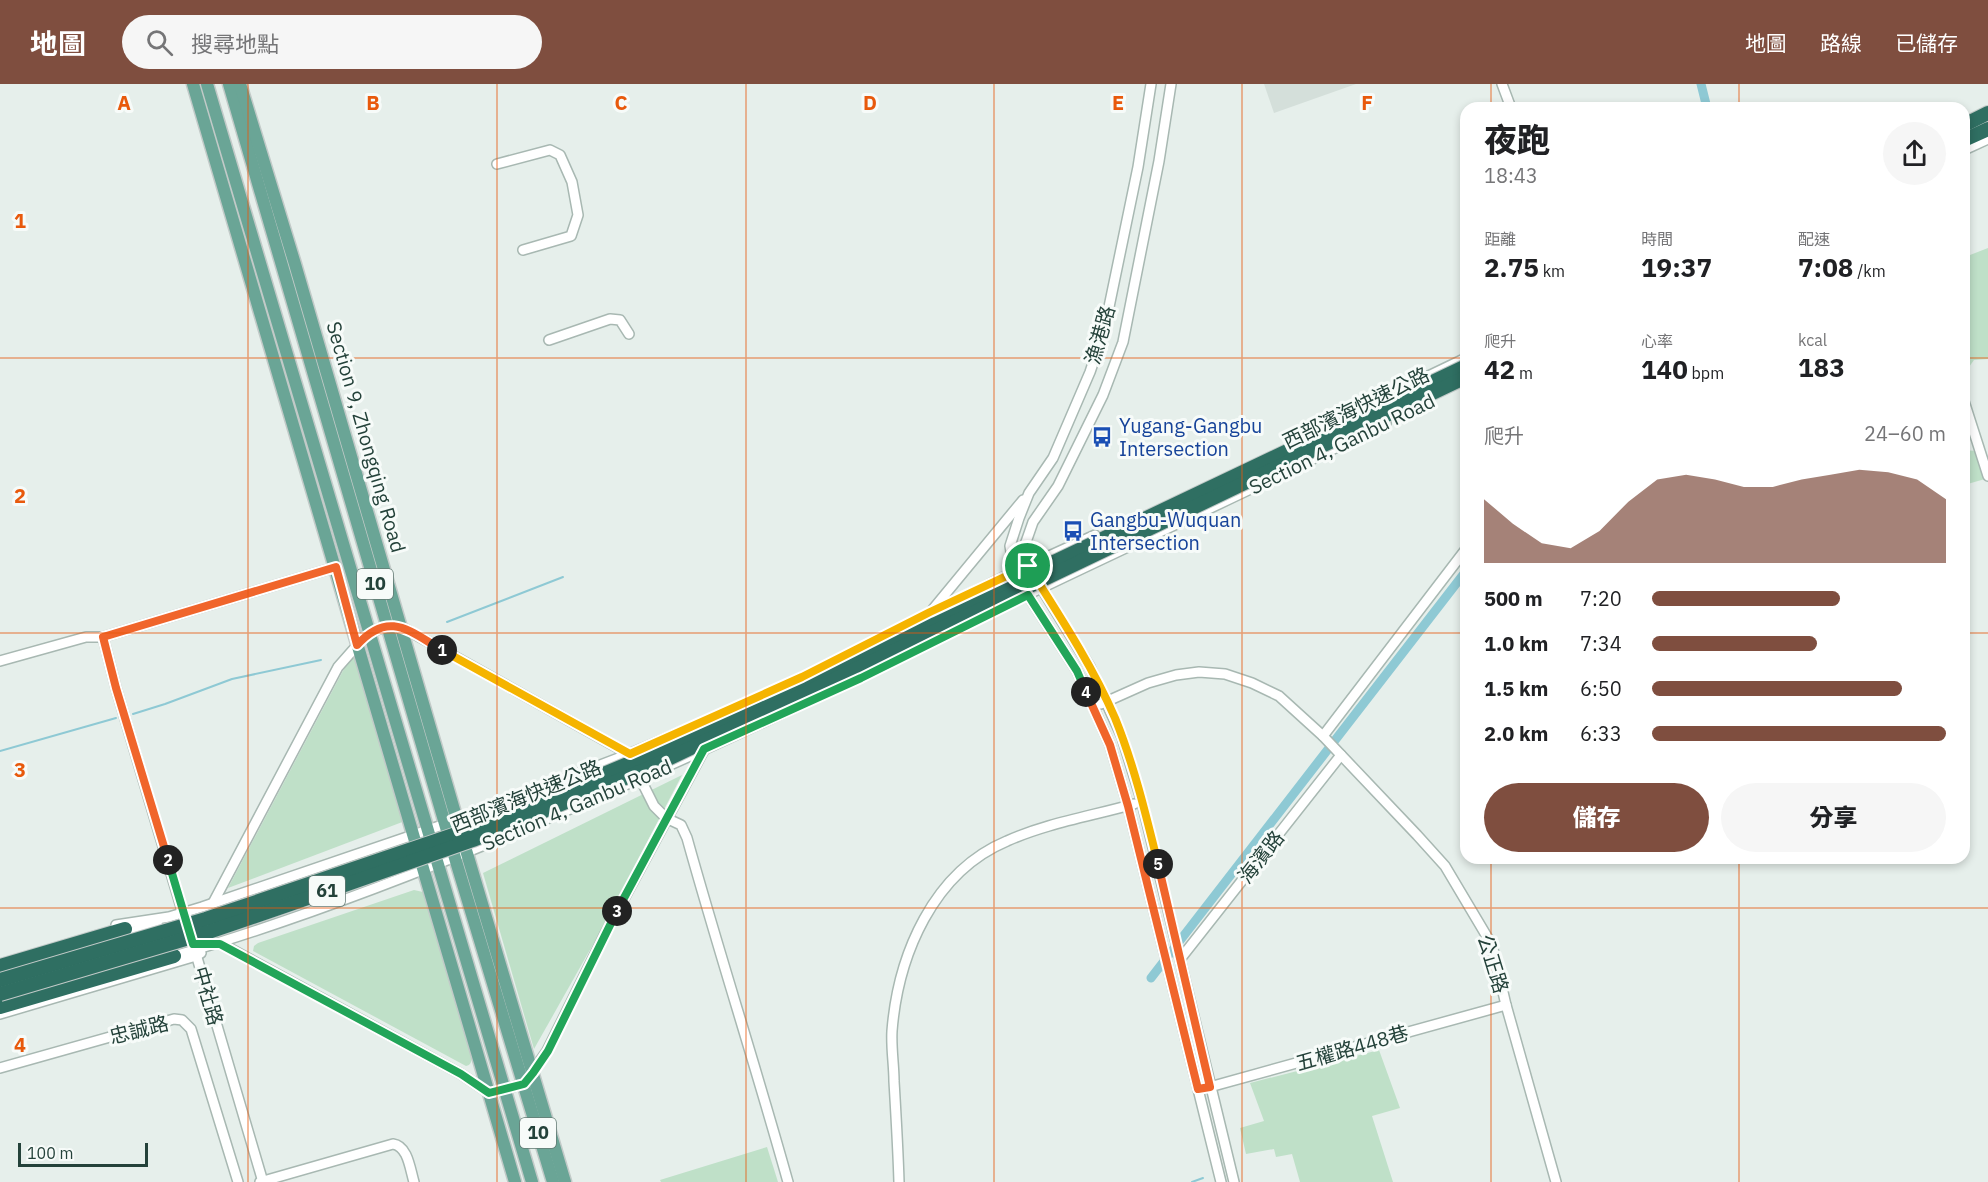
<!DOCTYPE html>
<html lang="zh-TW">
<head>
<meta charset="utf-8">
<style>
  :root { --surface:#fff; --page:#f6f6f6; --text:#202124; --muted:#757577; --accent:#7f4e3f }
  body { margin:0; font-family:"IBM Plex Sans","Noto Sans TC",sans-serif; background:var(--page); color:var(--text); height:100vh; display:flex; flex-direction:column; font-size:22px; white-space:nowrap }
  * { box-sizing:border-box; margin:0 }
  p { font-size:20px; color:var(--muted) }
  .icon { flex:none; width:33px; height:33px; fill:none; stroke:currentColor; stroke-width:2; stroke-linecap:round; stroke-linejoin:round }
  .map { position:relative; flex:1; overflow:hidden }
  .side { position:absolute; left:1460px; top:18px; width:510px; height:762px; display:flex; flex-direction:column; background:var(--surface); border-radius:18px; box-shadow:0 3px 9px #0003 }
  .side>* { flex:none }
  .scale { position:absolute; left:18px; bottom:15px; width:130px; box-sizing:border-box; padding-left:6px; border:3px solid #24423a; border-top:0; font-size:16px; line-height:21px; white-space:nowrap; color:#24423a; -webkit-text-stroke:4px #f7fbf9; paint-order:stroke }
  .pin { position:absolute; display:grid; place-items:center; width:51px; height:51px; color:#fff; margin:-26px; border:3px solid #fff; border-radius:50%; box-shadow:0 2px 6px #0007 }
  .km { position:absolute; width:30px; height:30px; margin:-15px; border-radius:50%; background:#222; color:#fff; font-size:16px; line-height:30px; text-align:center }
  .round { display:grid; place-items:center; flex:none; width:63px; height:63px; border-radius:32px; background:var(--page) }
  .overview { display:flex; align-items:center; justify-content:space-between; height:102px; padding:0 24px }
  h1 { font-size:33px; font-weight:800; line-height:45px }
  .metrics { display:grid; grid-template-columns:repeat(3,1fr); gap:9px; height:102px; padding:6px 24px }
  .metrics div { display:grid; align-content:center }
  .metrics b { font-size:26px; font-weight:800 }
  .metrics small { font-size:16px; font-weight:400 }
  .metrics p { font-size:16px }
  .chart { height:168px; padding:12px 24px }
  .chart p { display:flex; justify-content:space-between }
  .chart svg { width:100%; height:108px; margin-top:6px; fill:var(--accent); opacity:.7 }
  .action { display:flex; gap:12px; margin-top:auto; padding:12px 24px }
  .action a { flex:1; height:69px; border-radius:36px; background:var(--accent); color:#fff; font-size:24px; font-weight:800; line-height:69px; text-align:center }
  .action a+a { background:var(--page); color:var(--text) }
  ul { padding:0 24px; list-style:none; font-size:20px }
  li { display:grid; grid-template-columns:96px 72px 1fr; align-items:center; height:45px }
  li i { height:15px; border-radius:8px; background:var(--accent) }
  header { display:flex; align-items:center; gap:36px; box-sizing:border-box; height:84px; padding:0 30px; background:var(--accent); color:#fff }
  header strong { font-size:28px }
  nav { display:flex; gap:33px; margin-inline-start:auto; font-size:21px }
  .search { width:420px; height:54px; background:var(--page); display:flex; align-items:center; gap:15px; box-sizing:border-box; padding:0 21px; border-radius:33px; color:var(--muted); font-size:22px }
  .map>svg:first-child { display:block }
  .built { fill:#d4dfda }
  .green { fill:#bfe0c8 }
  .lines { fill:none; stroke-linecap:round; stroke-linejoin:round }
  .stream { stroke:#8ec9d4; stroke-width:2 }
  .canal { stroke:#8ec9d4; stroke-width:9 }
  .minor-casing { stroke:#a8b8b2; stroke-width:12 }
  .major-casing { stroke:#c2cac8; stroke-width:15 }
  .highway-casing { stroke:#c2cac8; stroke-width:16 }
  .minor { stroke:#fff; stroke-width:9 }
  .major { stroke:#6aa596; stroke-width:12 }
  .highway { stroke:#2f6f62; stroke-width:14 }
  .highway-bridge-casing { stroke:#c2cac8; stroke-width:16; stroke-linecap:butt }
  .highway-bridge { stroke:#2f6f62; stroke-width:14 }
  .split-1-casing { stroke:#fff; stroke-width:12 }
  .split-2-casing { stroke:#fff; stroke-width:12 }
  .split-3-casing { stroke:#fff; stroke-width:12 }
  .split-4-casing { stroke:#fff; stroke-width:12 }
  .split-5-casing { stroke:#fff; stroke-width:12 }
  .split-6-casing { stroke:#fff; stroke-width:12 }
  .split-1 { stroke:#f5b400; stroke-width:8 }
  .split-2 { stroke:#f0652b; stroke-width:8 }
  .split-3 { stroke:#22a559; stroke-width:8 }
  .split-4 { stroke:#22a559; stroke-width:8 }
  .split-5 { stroke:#f0652b; stroke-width:8 }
  .split-6 { stroke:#f5b400; stroke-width:8 }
  .grid { fill:none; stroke:#e8590c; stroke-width:1.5; stroke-opacity:0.55 }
  .labels { text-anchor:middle; stroke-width:6; stroke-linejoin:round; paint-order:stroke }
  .shield { fill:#f7fbf9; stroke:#637a73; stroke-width:1.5 }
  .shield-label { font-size:18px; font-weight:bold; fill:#24423a }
  .street-label { font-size:20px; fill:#24423a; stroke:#f7fbf9 }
  .transit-label { font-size:20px; fill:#164399; stroke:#f7fbf9; text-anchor:start }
  .grid-label { font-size:20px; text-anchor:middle; font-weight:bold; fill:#e8590c; stroke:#f7fbf9; stroke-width:6; stroke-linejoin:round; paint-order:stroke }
</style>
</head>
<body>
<header>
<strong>地圖</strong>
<div class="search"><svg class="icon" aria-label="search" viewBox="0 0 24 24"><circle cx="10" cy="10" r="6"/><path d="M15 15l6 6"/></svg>搜尋地點</div>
<nav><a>地圖</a><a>路線</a><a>已儲存</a></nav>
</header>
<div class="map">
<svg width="1988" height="1098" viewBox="0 0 1988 1098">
  <rect width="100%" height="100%" fill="#e6efeb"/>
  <path class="built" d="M1264 0H1356L1274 29Z"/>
  <g class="green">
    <path d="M1988 164V275L1974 276 1964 290V171H1970Z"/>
    <path d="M1964 366 1976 367 1985 395 1964 401Z"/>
    <path d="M354 566 405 737 228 804Z"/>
    <path d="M682 691 600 848 534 965 483 789Z"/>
    <path d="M414 806 423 808 472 974C471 978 471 981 466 982L253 867 254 862 258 859Z"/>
    <path d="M1379 966 1400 1024 1372 1032 1393 1098H1300L1292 1070 1276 1073 1274 1065 1246 1070 1240 1044 1264 1037 1250 999Z"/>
    <path d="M767 1063 778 1098H661L660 1096Z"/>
  </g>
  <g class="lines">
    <g class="stream">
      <path d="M447 538 563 493"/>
      <path d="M133 630 165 620 232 595 321 576"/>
      <path d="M0 667 116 634"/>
      <path d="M1192 1098 1203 1094"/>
    </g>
    <g class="canal">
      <path d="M1701 0 1707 24"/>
      <path d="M1151 894 1466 487"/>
    </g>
    <g class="minor-casing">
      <g id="minor">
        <path d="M1502 0 1511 24"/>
        <path d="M1964 66 1988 55"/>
        <path d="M497 80 550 66 560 71 572 98 578 131 571 152 523 166"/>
        <path d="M549 256 610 235 620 236 629 250"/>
        <path d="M1964 317 1988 392"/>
        <path d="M1343 333 1466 274"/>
        <path d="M1030 485 1028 482 1026 458 1033 438 1058 402 1103 311 1123 258 1159 77 1171 0"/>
        <path d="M1015 491 1010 462 1019 434 1029 409 1053 374 1090 288 1104 247 1138 83 1151 0"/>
        <path d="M1039 500 1090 583 1122 653 1142 718 1234 1098"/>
        <path d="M1026 508 1077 587 1110 661 1128 722 1221 1098"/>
        <path d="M933 525 1023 416"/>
        <path d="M889 550 1014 488 1095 451"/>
        <path d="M103 553 116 604 184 833"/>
        <path d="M0 577 86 553H103L336 483"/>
        <path d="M1101 620 1148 599 1176 591 1199 588 1225 590 1252 599 1279 612 1323 652 1417 751 1445 782 1492 861 1506 921 1556 1098"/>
        <path d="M1323 652 1466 465"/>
        <path d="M639 692 654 722 666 734 681 741 687 754C719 869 756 983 788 1098"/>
        <path d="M213 819 338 583 368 549 387 542H400L629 670 631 674"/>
        <path d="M116 841 169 833 202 823 457 736 629 670 692 643"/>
        <path d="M119 854 158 837"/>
        <path d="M220 859 461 990 489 1009 524 1000 547 967 605 850 704 666"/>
        <path d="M193 860 263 1098"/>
        <path d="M174 872C295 837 414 791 530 742 678 680 822 612 965 541 1105 472 1247 409 1386 339"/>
        <path d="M1181 874 1341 671"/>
        <path d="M0 930 196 872 201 869"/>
        <path d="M0 984 174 935 182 936 191 945 238 1098"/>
        <path d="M1206 1004 1506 921"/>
        <path d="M260 1098 393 1060C408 1062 410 1085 414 1098"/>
        <path d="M899 1098C898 1064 896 1031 894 997 894 981 891 964 892 947 898 871 933 788 1007 757 1047 739 1092 732 1134 720"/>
      </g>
    </g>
    <g class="major-casing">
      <g id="major">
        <path d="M193 0 515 1098"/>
        <path d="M207 0 532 1098"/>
        <path d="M229 0 455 774 553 1098"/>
        <path d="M240 0 295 180 457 736 565 1098"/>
      </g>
    </g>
    <g class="highway-casing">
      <g id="highway">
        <path d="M1964 41 1988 29"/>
        <path d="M1964 56 1988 45"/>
        <path d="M0 882 125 845"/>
        <path d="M0 923 174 872"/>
      </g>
    </g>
    <use href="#minor" class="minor"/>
    <use href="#major" class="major"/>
    <use href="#highway" class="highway"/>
    <g class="highway-bridge-casing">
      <g id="highway-bridge">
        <path d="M0 896 206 835 474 744 642 674 1466 282"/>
        <path d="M0 910 209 848 291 820 473 756 647 685 1466 293"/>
      </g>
    </g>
    <use href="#highway-bridge" class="highway-bridge"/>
  </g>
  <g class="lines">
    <g class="split-1-casing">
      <path id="split-1" d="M442 566 630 670 802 593 930 528 1028 482"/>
    </g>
    <g class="split-2-casing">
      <path id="split-2" d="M168 776 116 604 103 553 336 483 357 561C389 526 409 547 442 566"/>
    </g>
    <g class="split-3-casing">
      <path id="split-3" d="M168 776 193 860H220L461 990 489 1009 524 1000 533 989 548 967 617 827"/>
    </g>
    <g class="split-4-casing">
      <path id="split-4" d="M617 827 704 665 861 594 1028 511 1077 587 1086 608"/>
    </g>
    <g class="split-5-casing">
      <path id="split-5" d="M1086 608 1110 661 1128 722 1198 1005 1210 1003 1158 780"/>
    </g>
    <g class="split-6-casing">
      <path id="split-6" d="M1028 482C1059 531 1092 581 1115 634 1134 681 1146 731 1158 780"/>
    </g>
    <use href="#split-1" class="split-1"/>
    <use href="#split-2" class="split-2"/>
    <use href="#split-3" class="split-3"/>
    <use href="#split-4" class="split-4"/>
    <use href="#split-5" class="split-5"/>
    <use href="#split-6" class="split-6"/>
  </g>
  <path class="grid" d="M248 0V1098M497 0V1098M746 0V1098M994 0V1098M1242 0V1098M1491 0V24M1739 0V24M0 274H1466M1964 274H1988M0 549H1466M1964 549H1988M1491 774V1098M1739 774V1098M0 824H1988"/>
  <defs>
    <g id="bus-bare" transform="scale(1.62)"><path d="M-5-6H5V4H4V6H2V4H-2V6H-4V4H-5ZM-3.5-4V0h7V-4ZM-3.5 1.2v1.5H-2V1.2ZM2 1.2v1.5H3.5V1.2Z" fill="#1a4fb4" stroke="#f7fbf9" stroke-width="2.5" paint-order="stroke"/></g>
  </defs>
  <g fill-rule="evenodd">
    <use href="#bus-bare" x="1102" y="353"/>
    <use href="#bus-bare" x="1073" y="447"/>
  </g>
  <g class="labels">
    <g class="shield">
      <rect x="357" y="485" width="36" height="30" rx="4.5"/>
      <rect x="309" y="792" width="36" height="30" rx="4.5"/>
      <rect x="520" y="1034" width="36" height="30" rx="4.5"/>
    </g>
    <g class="shield-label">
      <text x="375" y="506">10</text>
      <text x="327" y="813">61</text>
      <text x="538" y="1055">10</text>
    </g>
    <g class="street-label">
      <text transform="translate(1100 251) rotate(-74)" y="7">漁港路</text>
      <text transform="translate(1356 324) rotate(-26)" y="7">西部濱海快速公路</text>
      <text transform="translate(366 353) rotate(74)" y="7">Section 9, Zhongqing Road</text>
      <text transform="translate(1342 360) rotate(-26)" y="7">Section 4, Ganbu Road</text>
      <text transform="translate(526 712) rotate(-22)" y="7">西部濱海快速公路</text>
      <text transform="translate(577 721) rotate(-23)" y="7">Section 4, Ganbu Road</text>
      <text transform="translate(1261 773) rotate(-52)" y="7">海濱路</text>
      <text transform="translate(1493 880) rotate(73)" y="7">公正路</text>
      <text transform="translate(208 912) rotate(74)" y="7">中社路</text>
      <text transform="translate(139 946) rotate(-14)" y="7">忠誠路</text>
      <text transform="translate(1352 964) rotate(-16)" y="7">五權路448巷</text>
    </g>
    <g class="transit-label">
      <text x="1119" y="349">Yugang-Gangbu<tspan x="1119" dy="23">Intersection</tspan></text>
      <text x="1090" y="443">Gangbu-Wuquan<tspan x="1090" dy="23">Intersection</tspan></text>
    </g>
  </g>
  <g class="grid-label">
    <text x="124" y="26">A</text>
    <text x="373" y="26">B</text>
    <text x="621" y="26">C</text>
    <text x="870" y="26">D</text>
    <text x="1118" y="26">E</text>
    <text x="1367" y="26">F</text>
    <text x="20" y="144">1</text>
    <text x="20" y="419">2</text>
    <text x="20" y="693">3</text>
    <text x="20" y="968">4</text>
  </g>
</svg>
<div class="scale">100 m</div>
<div class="pin" style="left:1028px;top:482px;background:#1e9e55"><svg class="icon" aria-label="arrive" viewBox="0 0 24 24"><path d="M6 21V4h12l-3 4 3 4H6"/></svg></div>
<b class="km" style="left:442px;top:566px">1</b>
<b class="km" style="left:168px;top:776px">2</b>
<b class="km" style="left:617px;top:827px">3</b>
<b class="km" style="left:1086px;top:608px">4</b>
<b class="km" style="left:1158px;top:780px">5</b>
<section class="side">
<div class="overview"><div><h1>夜跑</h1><p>18:43</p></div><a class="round"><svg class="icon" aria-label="share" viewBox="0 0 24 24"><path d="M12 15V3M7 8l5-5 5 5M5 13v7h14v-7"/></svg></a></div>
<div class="metrics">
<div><p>距離</p><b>2.75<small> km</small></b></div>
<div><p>時間</p><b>19:37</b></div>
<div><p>配速</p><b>7:08<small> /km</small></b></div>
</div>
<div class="metrics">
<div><p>爬升</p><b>42<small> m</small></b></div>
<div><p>心率</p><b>140<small> bpm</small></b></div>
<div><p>kcal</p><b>183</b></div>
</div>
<div class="chart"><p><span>爬升</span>24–60 m</p>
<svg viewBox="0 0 160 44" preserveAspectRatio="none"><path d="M0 44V18L10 28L20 36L30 38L40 31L50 19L60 10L70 8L80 10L90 13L100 13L110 10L120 8L130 6L140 7L150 10L160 18V44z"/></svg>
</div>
<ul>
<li><b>500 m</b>7:20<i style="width:64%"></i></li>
<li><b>1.0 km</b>7:34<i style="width:56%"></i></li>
<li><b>1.5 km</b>6:50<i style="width:85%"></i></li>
<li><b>2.0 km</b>6:33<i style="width:100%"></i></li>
</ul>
<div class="action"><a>儲存</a><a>分享</a></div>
</section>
</div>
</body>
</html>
